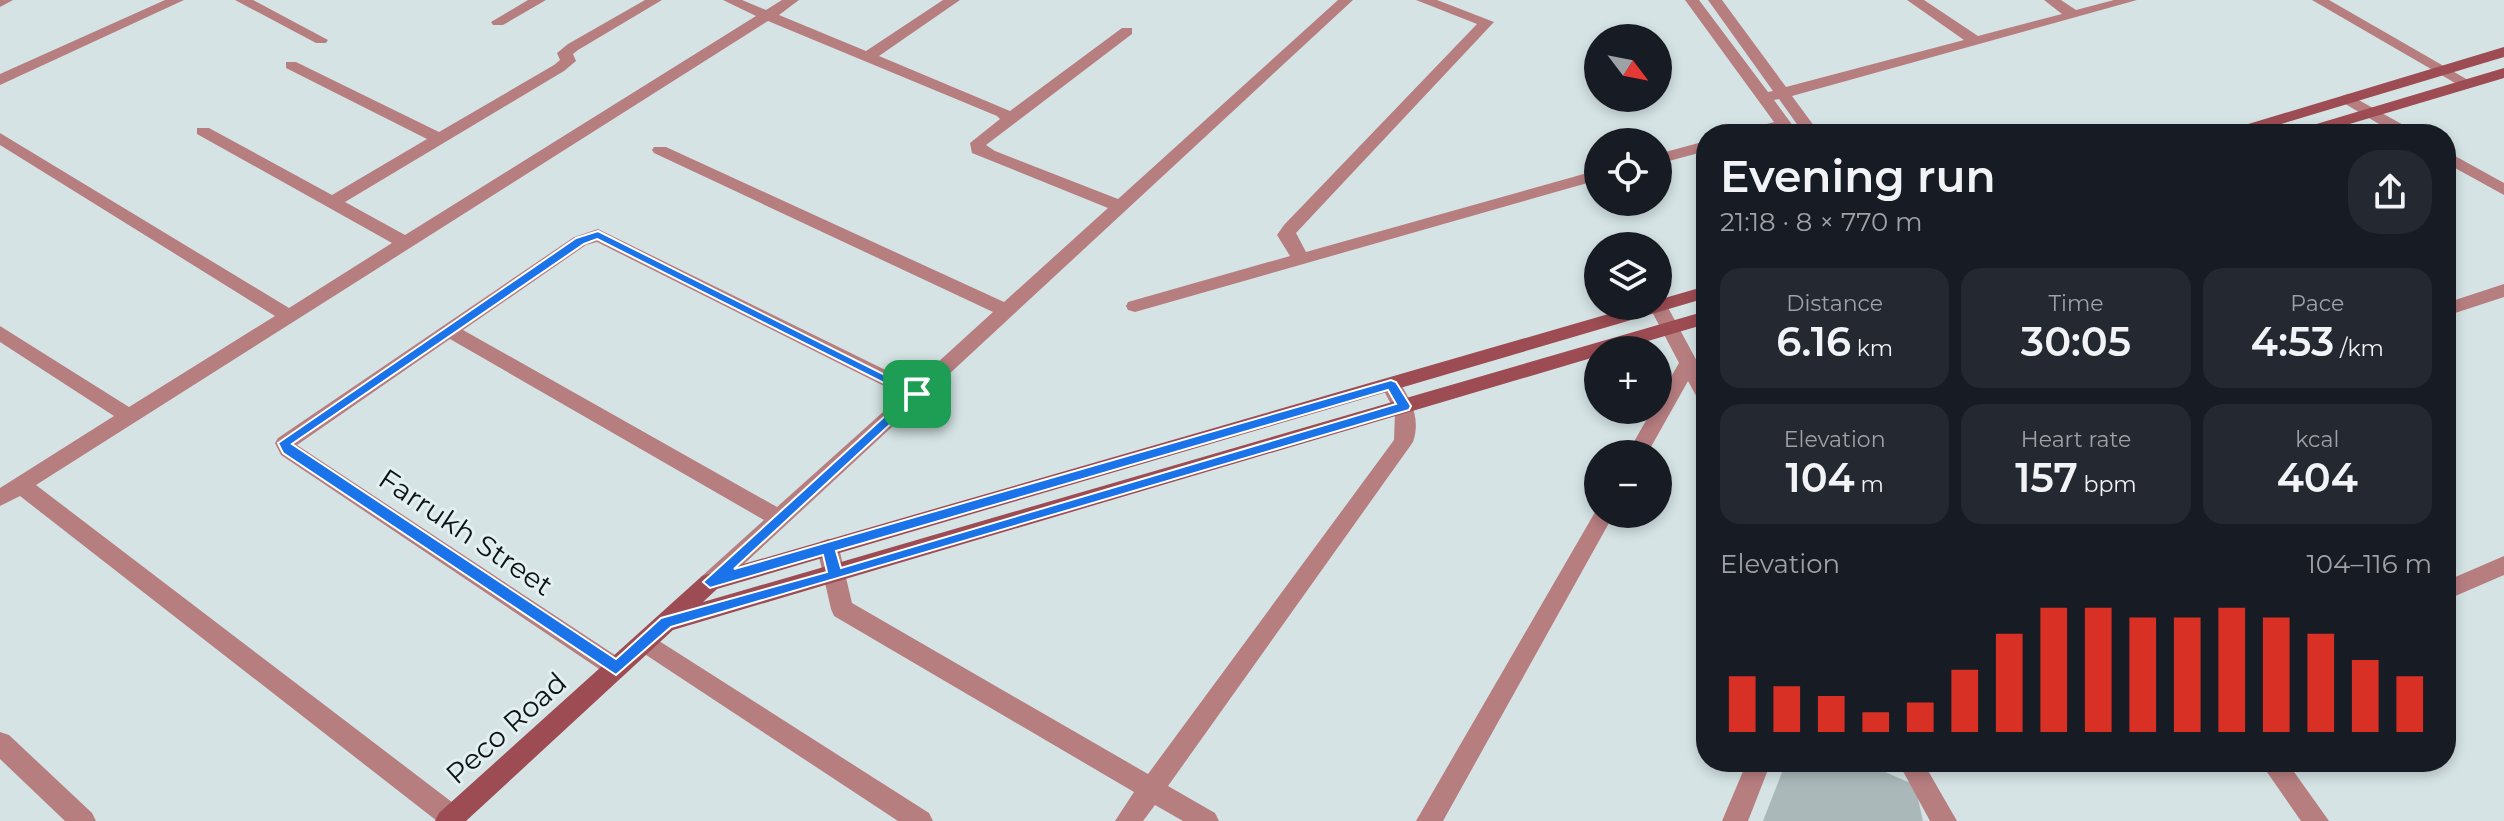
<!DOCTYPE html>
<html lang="en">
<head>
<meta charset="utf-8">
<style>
  :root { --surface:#171b24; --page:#242831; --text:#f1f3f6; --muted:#9ea1a6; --accent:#d93025 }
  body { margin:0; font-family:Montserrat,sans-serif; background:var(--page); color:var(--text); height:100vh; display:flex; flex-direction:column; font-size:30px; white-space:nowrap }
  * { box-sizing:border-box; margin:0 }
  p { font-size:26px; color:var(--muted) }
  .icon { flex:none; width:44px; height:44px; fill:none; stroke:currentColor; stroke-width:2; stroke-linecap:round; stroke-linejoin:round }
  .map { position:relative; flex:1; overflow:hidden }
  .details { position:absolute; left:1696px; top:124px; width:760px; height:648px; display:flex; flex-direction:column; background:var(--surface); border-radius:32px; box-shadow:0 4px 12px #0003 }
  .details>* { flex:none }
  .needle { width:52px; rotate:122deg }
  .fabs { position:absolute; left:1584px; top:24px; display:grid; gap:16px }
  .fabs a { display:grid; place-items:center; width:88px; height:88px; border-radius:50%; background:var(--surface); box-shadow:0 4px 12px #0003; font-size:40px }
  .pin { position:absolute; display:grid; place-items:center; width:68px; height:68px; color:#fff; margin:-34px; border-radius:16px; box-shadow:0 4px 12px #0006 }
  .round { display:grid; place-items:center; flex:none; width:84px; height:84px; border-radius:32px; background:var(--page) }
  .overview { display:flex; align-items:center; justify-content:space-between; height:136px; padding:0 24px }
  h1 { font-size:44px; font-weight:600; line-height:60px }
  .metrics { display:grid; grid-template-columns:repeat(3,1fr); gap:12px; height:136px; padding:8px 24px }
  .metrics div { display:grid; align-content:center; border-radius:20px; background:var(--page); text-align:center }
  .metrics b { font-size:40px; font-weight:600 }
  .metrics small { font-size:22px; font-weight:400 }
  .metrics p { font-size:22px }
  .chart { height:224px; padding:16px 24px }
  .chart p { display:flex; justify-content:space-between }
  .chart svg { width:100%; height:144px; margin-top:8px; stroke:var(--accent); stroke-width:6 }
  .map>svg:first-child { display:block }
  .building { fill:#aab8b9 }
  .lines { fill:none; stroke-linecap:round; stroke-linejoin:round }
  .street { fill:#b77e80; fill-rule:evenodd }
  .secondary { fill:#9d4c53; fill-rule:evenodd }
  .route { fill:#1a73e8; stroke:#fff; stroke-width:2; fill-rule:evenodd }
  .labels { text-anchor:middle; stroke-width:6; stroke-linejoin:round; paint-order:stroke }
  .street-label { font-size:28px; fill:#0e1314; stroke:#e2f0f1 }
</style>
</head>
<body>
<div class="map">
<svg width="2504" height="821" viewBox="0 0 2504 821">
  <rect width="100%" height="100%" fill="#d5e3e4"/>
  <path class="building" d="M1786 762H1862L1915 785 1923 821H1763Z"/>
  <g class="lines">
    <g class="street">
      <path d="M0 0H13L0 7Z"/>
      <path d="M165 0H184L0 85V74Z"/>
      <path d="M235 0H253L328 40 326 43H316Z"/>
      <path d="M528 0H546L503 25H493L491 22Z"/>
      <path d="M645 0H662L578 50 573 54 576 61 564 71 345 202 405 235 756 16 723 0H742L766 10 782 0H799L779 15 866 51 943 0H960L879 56 1010 111 1122 28H1132V34L986 145 995 151 1118 199 1338 0H1353L718 588 710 591 702 588 699 582 702 576 764 520 450 339 297 445 624 661 628 668 624 675 616 678 608 675 281 455 275 443 278 438 574 237 598 229 914 384 993 312 654 153 652 150 654 147H666L1004 302 1108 208 972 153 970 143 1000 119 997 116 768 21 36 485 461 809 465 817 463 821H437L20 496 0 506V488L114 416 0 342V326L129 407 275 316 0 145V133L289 308 392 243 197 134V128H209L332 195 427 139 286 68V62H296L439 132 554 65 560 60 557 53 568 44ZM597 242 902 395 777 507 463 330 586 245Z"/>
      <path d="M1416 0H1437L1494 22 1296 233 1306 252 1598 170V180L1135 312 1128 310 1126 306 1128 302 1290 256 1277 235 1284 225 1477 24Z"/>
      <path d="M1685 0H1699L1768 92 1773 91 1708 0H1722L1786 87 1964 40 1907 0H1924L1978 36 2062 14 2044 0H2061L2076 10 2114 0H2137L1792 96 1820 134H1804L1779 99 1774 100 1799 134H1783L1780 130 1766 134H1740L1742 131 1774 122Z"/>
      <path d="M2312 0H2329L2475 84 2467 89 2462 87Z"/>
      <path d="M2348 94 2414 131 2416 134H2396L2342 102V96Z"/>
      <path d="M1706 141V151L1658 164V154Z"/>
      <path d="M2446 151 2504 183V195L2446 163Z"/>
      <path d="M2504 284V297L2446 316V303Z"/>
      <path d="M1658 300 1665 302 1706 378V403L1699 401 1688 381 1647 454H1627L1652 410H1658V399L1679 363 1649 306H1658Z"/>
      <path d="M1391 378 1398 380C1411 400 1421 418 1413 442L1168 786 1215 813 1219 821H1183L1155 805 1143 821H1115L1134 792 834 616 831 609 817 548 820 542 828 539 836 542 839 548 852 603 1148 774 1394 440 1395 412 1381 385Z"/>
      <path d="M1598 507V514H1614L1443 821H1416Z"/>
      <path d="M2504 556V575L2446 600V581Z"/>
      <path d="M645 632 929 813 933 821H898L637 649 633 642 637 635Z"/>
      <path d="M0 732 9 735 92 813 96 821H65L0 759Z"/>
      <path d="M1747 762H1771L1748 821H1722Z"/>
      <path d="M1898 762H1923L1957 821H1930Z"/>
      <path d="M2260 762H2287L2329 821H2301Z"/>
    </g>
    <g class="secondary">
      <path d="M2504 47V57L2248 134H2223L2225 131Z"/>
      <path d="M2504 68V78L2316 134H2291L2293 131Z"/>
      <path d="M1706 286V298L717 589 703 602 1706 311V324L1617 350H1598V356L673 630 466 821H435L439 813 702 576 1636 306H1658V300Z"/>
    </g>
  </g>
  <path class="route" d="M598 231 923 394 734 569 1391 380 1396 382 1411 406 1409 410 671 627 616 675 283 453 278 443 576 238ZM597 239 908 395 703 582 710 588 823 555 827 572 661 618 616 659 292 444 584 244ZM1388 390 1396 404 841 568 836 551Z"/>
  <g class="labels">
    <g class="street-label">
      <text transform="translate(466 532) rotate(34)" y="10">Farrukh Street</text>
      <text transform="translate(506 728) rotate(-42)" y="10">Peco Road</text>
    </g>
  </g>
</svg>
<div class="fabs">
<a><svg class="needle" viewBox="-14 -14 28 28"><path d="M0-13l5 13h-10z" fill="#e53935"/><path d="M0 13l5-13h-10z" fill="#9ea1a6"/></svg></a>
<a><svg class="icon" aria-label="locate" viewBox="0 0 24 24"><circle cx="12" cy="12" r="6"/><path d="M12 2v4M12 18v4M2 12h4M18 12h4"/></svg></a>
<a><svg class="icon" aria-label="layers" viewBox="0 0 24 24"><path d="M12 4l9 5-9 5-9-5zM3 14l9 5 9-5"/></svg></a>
<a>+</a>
<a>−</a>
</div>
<div class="pin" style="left:917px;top:394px;background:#1e9e55"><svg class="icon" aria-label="arrive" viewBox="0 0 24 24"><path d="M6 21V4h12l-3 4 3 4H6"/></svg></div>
<section class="details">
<div class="overview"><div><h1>Evening run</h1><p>21:18 · 8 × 770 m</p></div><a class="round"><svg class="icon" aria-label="share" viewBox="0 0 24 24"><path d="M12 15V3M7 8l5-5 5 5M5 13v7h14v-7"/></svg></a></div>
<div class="metrics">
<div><p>Distance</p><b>6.16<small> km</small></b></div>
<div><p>Time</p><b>30:05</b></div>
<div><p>Pace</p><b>4:53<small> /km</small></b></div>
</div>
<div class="metrics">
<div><p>Elevation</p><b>104<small> m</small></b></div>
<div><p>Heart rate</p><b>157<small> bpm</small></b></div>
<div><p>kcal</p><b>404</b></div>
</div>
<div class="chart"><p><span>Elevation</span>104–116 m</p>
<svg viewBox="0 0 160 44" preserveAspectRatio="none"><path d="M5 44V27M15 44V30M25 44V33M35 44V38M45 44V35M55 44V25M65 44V14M75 44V6M85 44V6M95 44V9M105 44V9M115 44V6M125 44V9M135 44V14M145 44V22M155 44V27"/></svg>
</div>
</section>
</div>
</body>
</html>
